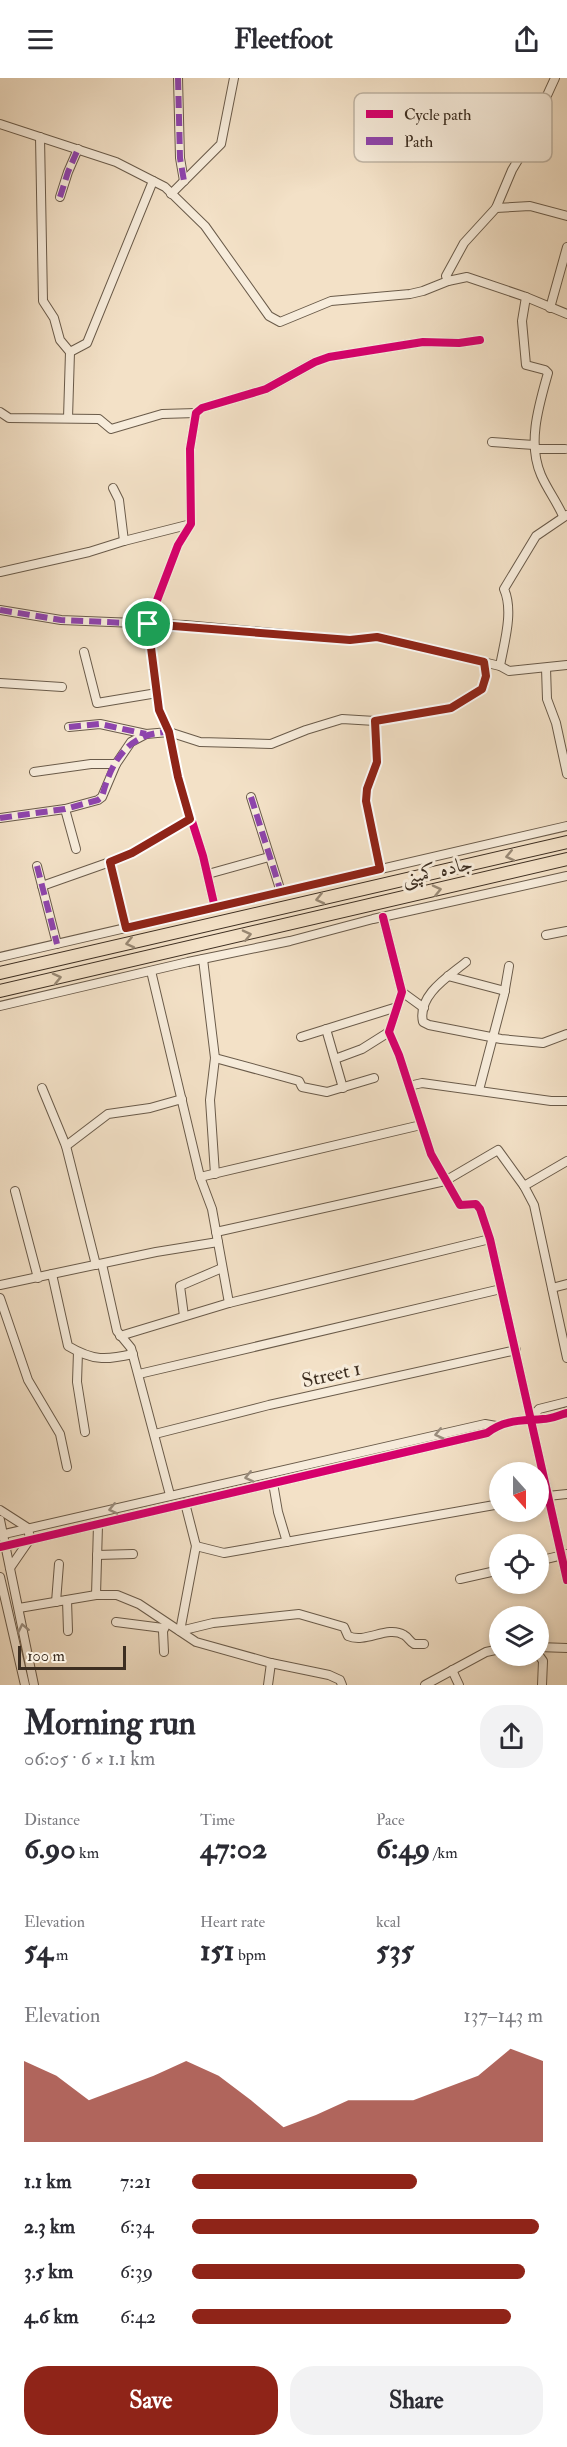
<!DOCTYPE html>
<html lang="en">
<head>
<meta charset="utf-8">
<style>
  :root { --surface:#fff; --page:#f2f2f3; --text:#2b2b33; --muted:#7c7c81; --accent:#8f2418 }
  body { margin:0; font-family:"IM FELL Double Pica",Amiri,serif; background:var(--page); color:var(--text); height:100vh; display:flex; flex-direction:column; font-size:22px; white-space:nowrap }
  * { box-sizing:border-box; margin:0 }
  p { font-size:20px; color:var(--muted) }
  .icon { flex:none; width:33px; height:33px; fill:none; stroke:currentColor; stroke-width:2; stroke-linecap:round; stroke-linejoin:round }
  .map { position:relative; height:1607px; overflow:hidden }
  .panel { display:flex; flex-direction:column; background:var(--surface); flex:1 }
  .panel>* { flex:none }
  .needle { width:39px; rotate:159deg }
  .controls { position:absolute; left:489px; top:1384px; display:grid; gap:12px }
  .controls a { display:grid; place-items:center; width:60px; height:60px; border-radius:50%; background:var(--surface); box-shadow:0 3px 9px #0003; font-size:30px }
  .scale { position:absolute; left:18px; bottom:15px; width:108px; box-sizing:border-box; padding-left:6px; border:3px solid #3d2e21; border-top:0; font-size:16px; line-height:21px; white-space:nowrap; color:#3d2e21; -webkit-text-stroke:4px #f7ecdb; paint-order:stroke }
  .pin { position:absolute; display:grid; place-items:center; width:51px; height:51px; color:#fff; margin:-26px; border:3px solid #fff; border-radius:50%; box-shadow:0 2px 6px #0007 }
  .round { display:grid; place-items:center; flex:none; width:63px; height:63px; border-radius:24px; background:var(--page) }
  .head { display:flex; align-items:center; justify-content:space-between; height:102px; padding:0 24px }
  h1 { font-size:33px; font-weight:700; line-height:45px }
  .figures { display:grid; grid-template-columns:repeat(3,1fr); gap:9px; height:102px; padding:6px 24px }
  .figures div { display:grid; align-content:center }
  .figures b { font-size:30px; font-weight:700 }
  .figures small { font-size:16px; font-weight:400 }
  .figures p { font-size:16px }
  .chart { height:168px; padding:12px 24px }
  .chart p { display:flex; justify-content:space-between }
  .chart svg { width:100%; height:108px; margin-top:6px; fill:var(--accent); opacity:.7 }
  .primary-button { display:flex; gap:12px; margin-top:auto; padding:12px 24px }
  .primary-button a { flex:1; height:69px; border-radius:24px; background:var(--accent); color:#fff; font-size:24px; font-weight:700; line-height:69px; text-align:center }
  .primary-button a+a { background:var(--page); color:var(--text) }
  ul { padding:0 24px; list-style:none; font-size:20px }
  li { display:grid; grid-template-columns:96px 72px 1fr; align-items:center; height:45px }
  li i { height:15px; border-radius:8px; background:var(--accent) }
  header { display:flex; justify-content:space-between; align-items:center; height:78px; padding:0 24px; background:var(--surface); font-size:27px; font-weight:700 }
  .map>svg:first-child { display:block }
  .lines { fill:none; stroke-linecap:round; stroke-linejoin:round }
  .minor-casing { stroke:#6a5b4a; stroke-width:10 }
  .highway-casing { stroke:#3d2e21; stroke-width:14 }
  .minor { stroke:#f7ecdb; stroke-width:8 }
  .highway { stroke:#f3e1c7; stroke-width:12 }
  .quiet { stroke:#8e44ad; stroke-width:6; stroke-dasharray:12 6; stroke-linecap:butt }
  .cycleway-casing { stroke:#f7ecdb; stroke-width:11 }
  .cycleway { stroke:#d6006c; stroke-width:8 }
  .oneway { stroke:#988874 }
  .oneway2 { stroke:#9a8d7e }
  .route-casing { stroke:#fff; stroke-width:12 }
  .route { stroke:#8f2418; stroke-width:8 }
  .labels { text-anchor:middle; stroke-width:6; stroke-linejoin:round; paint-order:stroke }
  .street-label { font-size:20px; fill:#3d2e21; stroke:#f7ecdb }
  .key { fill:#f7ecdb; stroke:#bfb3a3; stroke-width:1.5 }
  .key-label { font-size:16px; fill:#3d2e21 }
</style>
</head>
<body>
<header><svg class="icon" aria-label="menu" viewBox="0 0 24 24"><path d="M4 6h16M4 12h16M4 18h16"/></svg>Fleetfoot<svg class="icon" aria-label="share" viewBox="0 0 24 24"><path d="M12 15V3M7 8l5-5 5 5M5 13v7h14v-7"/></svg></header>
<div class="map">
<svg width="567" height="1607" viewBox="0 0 567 1607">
  <rect width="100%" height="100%" fill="#f3e1c7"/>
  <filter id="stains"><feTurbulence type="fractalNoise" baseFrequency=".00333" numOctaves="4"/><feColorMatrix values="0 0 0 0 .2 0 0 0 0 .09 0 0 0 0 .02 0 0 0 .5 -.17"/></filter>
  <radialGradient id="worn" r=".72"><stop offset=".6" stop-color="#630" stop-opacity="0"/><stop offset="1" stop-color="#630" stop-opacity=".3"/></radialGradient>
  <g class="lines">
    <g class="minor-casing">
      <g id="minor">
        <path d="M178 0 180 80 184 103"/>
        <path d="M555 0 544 24 536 52 512 92 496 130 464 165 446 198 448 203 467 199 526 219 522 243 526 287 545 292 548 295C539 327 527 365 541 397 547 411 557 424 563 438"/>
        <path d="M0 46 116 84 165 109 205 148 269 238 280 244 331 223 410 216 423 213 448 203"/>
        <path d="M40 59 43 223 54 240 60 262 70 274 68 340"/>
        <path d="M171 116 221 66 234 0"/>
        <path d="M60 119 68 94 78 71"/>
        <path d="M496 130 530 128 567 138"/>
        <path d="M526 219 567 236"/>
        <path d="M550 230 567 169"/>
        <path d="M70 274 87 265 153 103"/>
        <path d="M0 334 9 340 99 341 111 351 162 336 196 335"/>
        <path d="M492 364 534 367"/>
        <path d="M536 371H565"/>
        <path d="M113 410 119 422 124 463"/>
        <path d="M567 437 536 458 504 511C514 533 504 565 500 588L509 593 567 587"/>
        <path d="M0 494 89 474 124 463 191 446"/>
        <path d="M0 532 61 542 185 547 350 562 377 559 500 588"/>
        <path d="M84 574 97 625 157 615"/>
        <path d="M546 590 547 621 556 645 567 696"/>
        <path d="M0 605 62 609"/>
        <path d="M375 643 377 684 367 711 366 723 380 791"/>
        <path d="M69 649 100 646 146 656"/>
        <path d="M34 694 91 686H116"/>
        <path d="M251 719 281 814"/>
        <path d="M65 731 76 771"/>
        <path d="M0 740 65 731 98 722 102 719 116 686 131 664 146 656 169 654 200 664 271 666 306 652 342 641 375 643 451 630 482 611 486 598 484 584"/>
        <path d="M37 788 57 866"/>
        <path d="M208 796 269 779"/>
        <path d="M42 808 110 784"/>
        <path d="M215 830 203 778 178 699 169 654 159 632 148 546 178 467 191 446 190 371 196 335 202 330 266 311 315 284 329 279 423 264 459 265 480 262"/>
        <path d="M383 839 402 914 389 954 399 977 431 1076 460 1127 476 1126 480 1131 490 1161 567 1502"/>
        <path d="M126 850 110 784 132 775 190 741"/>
        <path d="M546 857 567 853"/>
        <path d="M0 879 567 748"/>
        <path d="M203 881 215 980 210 1022 215 1096"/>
        <path d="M466 884C449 898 417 917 423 944L429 947 501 961 543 965 567 956"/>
        <path d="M151 893 200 1099 212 1131 229 1225"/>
        <path d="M448 898 505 913"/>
        <path d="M402 914 424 930"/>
        <path d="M0 928 188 884 290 863 373 841 567 798"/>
        <path d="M326 951 343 1010"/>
        <path d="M301 959 397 929"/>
        <path d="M215 980 299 1003 302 1009 327 1014 374 1000"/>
        <path d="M335 981 362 971 389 954"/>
        <path d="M409 1008 422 1005 551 1023H567"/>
        <path d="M42 1010 66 1068 96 1187"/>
        <path d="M479 1012 504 917 509 888"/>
        <path d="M66 1068 108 1036 150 1030 182 1021"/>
        <path d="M200 1099 421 1047"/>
        <path d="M524 1108 567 1083"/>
        <path d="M15 1113 38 1200"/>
        <path d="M216 1154 445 1103 498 1072 524 1108 534 1127 567 1280"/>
        <path d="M102 1186 117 1253 131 1270 170 1417"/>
        <path d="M52 1196 68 1268C93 1283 106 1282 133 1276"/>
        <path d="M0 1207 156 1174 218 1164"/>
        <path d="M552 1210 567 1206"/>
        <path d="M0 1220 28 1302 60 1356 67 1389"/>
        <path d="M184 1238 180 1208 222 1190"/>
        <path d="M120 1258 229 1225 490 1161"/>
        <path d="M78 1274 77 1304 85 1354"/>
        <path d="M139 1296 501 1211"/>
        <path d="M531 1340 539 1331 567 1324"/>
        <path d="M155 1356 269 1327 516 1272"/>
        <path d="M273 1405 278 1434 287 1464"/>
        <path d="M538 1419 567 1416"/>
        <path d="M185 1425 196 1468 180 1553 213 1545 299 1536 344 1549 348 1558C366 1566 387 1547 404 1557 408 1559 410 1564 414 1566H424"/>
        <path d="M0 1432 28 1450 30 1461 10 1490"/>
        <path d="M0 1442 34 1607"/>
        <path d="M0 1457 485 1346 496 1348"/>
        <path d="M196 1468 224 1475 500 1426"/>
        <path d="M0 1469 487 1355C505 1341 523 1343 543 1341 551 1341 559 1337 567 1335"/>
        <path d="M97 1477 133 1476"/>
        <path d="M538 1483 567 1476"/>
        <path d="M0 1499 25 1607"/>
        <path d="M460 1501 500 1492"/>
        <path d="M96 1517 98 1447"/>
        <path d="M67 1522 68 1553"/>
        <path d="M56 1524 59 1486"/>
        <path d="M19 1530 96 1517H117L139 1526 196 1564 271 1585 329 1597 340 1602 342 1607"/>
        <path d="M116 1544 163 1550"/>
        <path d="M538 1569 567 1570"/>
        <path d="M164 1574 163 1553 166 1547"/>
        <path d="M538 1576 543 1583 542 1607"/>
        <path d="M452 1592 459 1607"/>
        <path d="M268 1607 271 1585"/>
        <path d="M425 1607 486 1574 500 1571"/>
      </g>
    </g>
    <g class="highway-casing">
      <g id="highway">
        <path d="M0 895 567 764"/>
        <path d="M0 913 567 781"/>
      </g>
    </g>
    <use href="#minor" class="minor"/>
    <use href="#highway" class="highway"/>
    <g class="quiet">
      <path d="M178 0 180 80 184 103"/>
      <path d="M60 119 68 94 78 71"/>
      <path d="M0 532 61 542 148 546"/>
      <path d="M375 643 377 684 367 711 366 723 380 791"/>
      <path d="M69 649 100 646 146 656"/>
      <path d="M251 719 281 814"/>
      <path d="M0 740 65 731 98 722 102 719C111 683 129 654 169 654"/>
      <path d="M37 788 57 866"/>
      <path d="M126 850 110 784 132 775 190 741"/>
    </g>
    <g class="cycleway-casing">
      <g id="cycleway">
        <path d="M215 830 203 778 178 699 169 654 159 632 148 546 178 467 191 446 190 371 196 335 202 330 266 311 315 284 329 279 423 264 459 265 480 262"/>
        <path d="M383 839 402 914 389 954 399 977 431 1076 460 1127 476 1126 480 1131 490 1161 567 1502"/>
        <path d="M0 1469 487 1355C505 1341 523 1343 543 1341 551 1341 559 1337 567 1335"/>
      </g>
    </g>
    <use href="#cycleway" class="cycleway"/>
  </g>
  <defs><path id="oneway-chevron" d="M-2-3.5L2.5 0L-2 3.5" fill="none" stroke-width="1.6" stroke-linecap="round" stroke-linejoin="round" transform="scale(1.5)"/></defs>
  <g class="oneway">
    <use href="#oneway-chevron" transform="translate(510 778) rotate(167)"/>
    <use href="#oneway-chevron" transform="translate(437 812) rotate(-13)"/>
    <use href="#oneway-chevron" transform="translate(320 821) rotate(167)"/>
    <use href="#oneway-chevron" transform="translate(247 857) rotate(-13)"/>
    <use href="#oneway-chevron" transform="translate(130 865) rotate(167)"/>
    <use href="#oneway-chevron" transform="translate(57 900) rotate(-13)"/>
  </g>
  <g class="oneway2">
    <use href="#oneway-chevron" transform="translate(439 1356) rotate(167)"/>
    <use href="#oneway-chevron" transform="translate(249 1399) rotate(167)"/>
    <use href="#oneway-chevron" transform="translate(113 1431) rotate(167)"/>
    <use href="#oneway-chevron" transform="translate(23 1550) rotate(-102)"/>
  </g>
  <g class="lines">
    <g class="route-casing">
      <path id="route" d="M148 546 350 562 377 559 484 584 486 598 482 611 451 630 375 643 377 684 367 711 366 723 380 791 126 850 110 784 132 775 190 741 178 699 169 654 159 632Z"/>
    </g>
    <use href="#route" class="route"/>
  </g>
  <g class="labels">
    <g class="street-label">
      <text transform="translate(437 792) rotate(-13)" y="7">جاده کمپنی</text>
      <text transform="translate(331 1296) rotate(-13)" y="7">Street 1</text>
    </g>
  </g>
  <rect x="354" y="15" width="198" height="69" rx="9" class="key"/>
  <rect x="366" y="32" width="27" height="8" fill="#d6006c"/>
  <rect x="366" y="59" width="27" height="8" fill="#8e44ad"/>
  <g class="key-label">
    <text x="404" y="42">Cycle path</text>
    <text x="404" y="69">Path</text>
  </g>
  <rect width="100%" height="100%" filter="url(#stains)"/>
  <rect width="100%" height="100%" fill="url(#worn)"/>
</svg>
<div class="controls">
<a><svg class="needle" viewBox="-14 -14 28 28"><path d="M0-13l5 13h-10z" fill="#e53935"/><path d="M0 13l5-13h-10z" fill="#7c7c81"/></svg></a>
<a><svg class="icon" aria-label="locate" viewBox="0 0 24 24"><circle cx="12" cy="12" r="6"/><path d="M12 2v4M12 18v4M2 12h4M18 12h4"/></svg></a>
<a><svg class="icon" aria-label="layers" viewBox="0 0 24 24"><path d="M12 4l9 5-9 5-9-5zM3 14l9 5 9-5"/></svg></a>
</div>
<div class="scale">100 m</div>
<div class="pin" style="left:148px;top:546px;background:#1e9e55"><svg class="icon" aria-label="arrive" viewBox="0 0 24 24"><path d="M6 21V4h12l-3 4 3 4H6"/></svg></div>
</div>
<section class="panel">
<div class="head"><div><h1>Morning run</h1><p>06:05 · 6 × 1.1 km</p></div><a class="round"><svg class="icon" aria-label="share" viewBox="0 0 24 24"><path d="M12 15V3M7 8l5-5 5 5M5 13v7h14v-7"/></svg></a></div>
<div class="figures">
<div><p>Distance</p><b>6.90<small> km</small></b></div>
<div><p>Time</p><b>47:02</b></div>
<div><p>Pace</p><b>6:49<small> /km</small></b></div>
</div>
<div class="figures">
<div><p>Elevation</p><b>54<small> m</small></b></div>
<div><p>Heart rate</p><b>151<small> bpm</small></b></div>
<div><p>kcal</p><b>535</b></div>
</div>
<div class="chart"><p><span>Elevation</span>137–143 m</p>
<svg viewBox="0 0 160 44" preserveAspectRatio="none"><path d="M0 44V11L10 17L20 27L30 22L40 17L50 11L60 17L70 27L80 38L90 33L100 27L110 27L120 27L130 22L140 17L150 6L160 11V44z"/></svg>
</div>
<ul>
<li><b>1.1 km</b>7:21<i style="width:64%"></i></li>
<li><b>2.3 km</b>6:34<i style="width:99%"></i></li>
<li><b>3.5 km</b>6:39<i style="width:95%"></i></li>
<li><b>4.6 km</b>6:42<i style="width:91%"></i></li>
</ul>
<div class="primary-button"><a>Save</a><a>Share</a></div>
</section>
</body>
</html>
